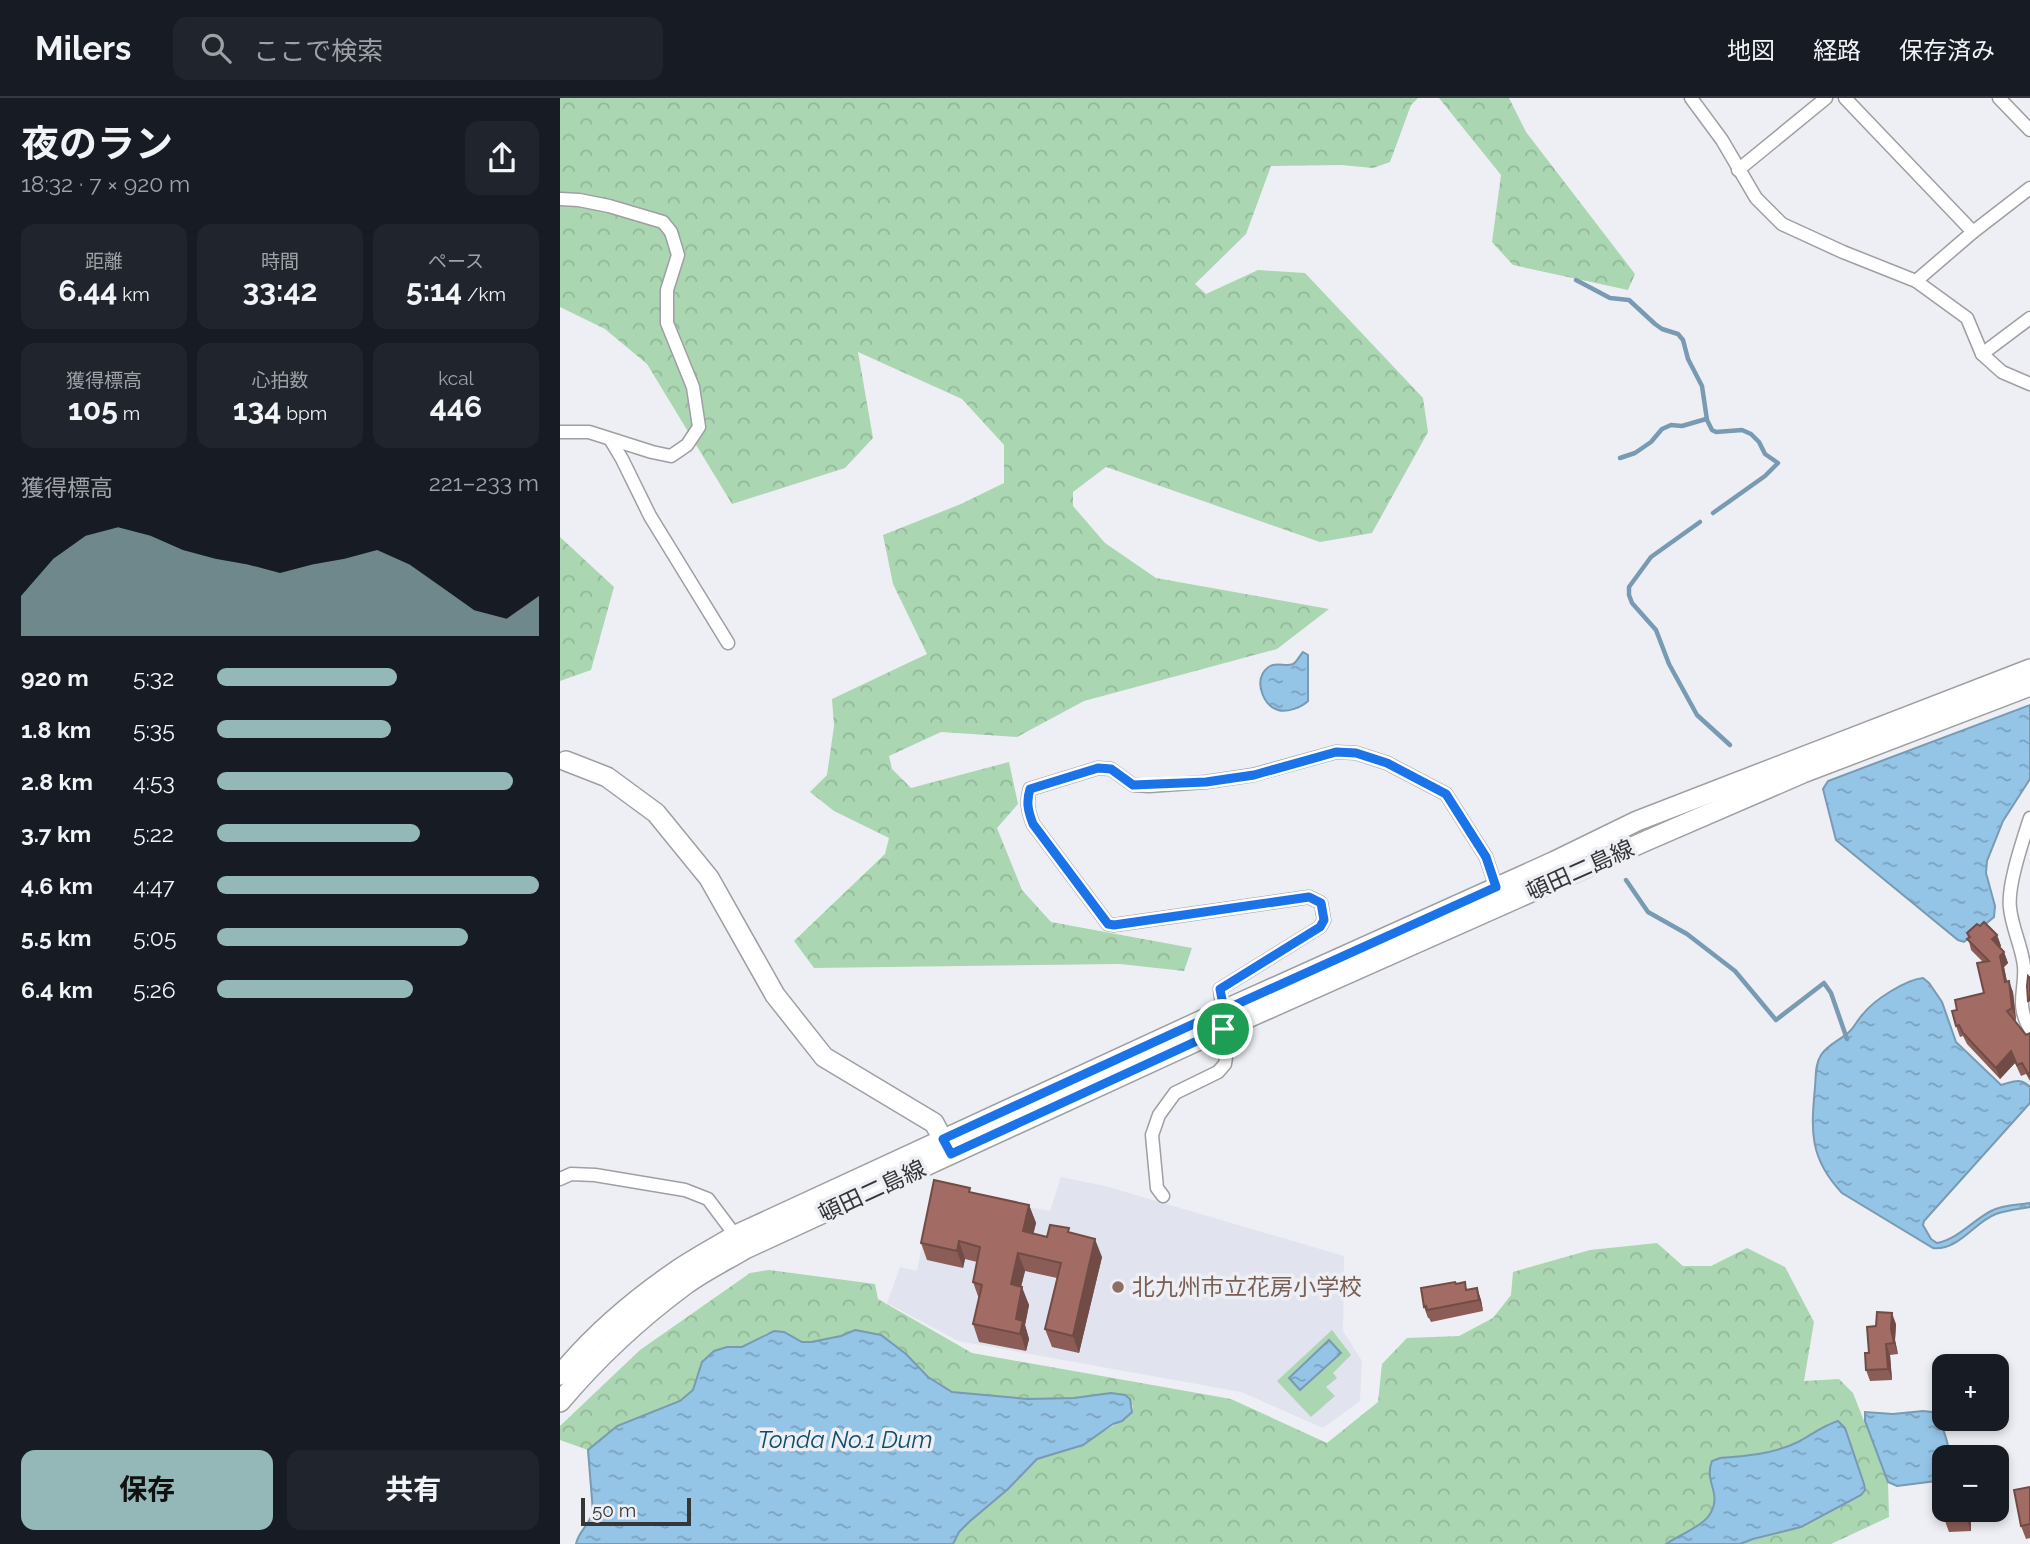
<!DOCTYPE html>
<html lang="ja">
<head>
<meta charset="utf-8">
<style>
  :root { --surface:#171b24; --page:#20242c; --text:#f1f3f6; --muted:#9ea1a6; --line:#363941; --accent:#94b7b8 }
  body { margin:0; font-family:Raleway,"Noto Sans JP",sans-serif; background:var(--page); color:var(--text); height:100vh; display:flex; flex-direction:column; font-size:26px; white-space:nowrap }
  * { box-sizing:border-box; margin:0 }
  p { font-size:23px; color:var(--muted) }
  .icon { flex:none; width:38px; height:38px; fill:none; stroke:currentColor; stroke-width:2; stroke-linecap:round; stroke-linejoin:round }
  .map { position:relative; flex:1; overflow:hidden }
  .panel { display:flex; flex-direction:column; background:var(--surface); width:560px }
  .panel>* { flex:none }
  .controls { position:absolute; left:1372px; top:1256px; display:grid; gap:14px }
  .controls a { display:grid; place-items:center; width:77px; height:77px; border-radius:14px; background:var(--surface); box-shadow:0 4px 10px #0003; font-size:35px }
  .scale { position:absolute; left:21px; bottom:18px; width:110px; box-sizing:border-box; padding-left:7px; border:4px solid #353638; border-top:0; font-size:19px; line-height:24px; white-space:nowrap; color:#353638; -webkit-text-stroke:5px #eeeff4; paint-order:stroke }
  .pin { position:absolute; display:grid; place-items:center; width:60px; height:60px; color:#fff; margin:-30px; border:4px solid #fff; border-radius:50%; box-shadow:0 2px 7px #0007 }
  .round { display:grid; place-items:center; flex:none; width:74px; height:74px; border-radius:14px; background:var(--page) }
  .head { display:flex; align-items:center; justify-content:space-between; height:119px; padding:0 21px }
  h1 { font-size:38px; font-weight:700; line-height:52px }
  .metrics { display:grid; grid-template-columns:repeat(3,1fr); gap:10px; height:119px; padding:7px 21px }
  .metrics div { display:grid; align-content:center; border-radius:14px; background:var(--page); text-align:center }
  .metrics b { font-size:30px; font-weight:700 }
  .metrics small { font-size:19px; font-weight:400 }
  .metrics p { font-size:19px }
  .chart { height:196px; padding:14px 21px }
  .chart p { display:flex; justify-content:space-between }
  .chart svg { width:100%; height:126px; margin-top:7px; fill:var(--accent); opacity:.7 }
  .action { display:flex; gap:14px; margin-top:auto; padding:14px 21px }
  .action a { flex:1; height:80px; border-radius:14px; background:var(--accent); color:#111; font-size:28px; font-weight:700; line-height:80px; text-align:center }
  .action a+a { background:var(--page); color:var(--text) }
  ul { padding:0 21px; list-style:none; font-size:23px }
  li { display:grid; grid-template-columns:112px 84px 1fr; align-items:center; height:52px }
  li i { height:18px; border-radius:9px; background:var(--accent) }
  header { display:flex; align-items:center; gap:42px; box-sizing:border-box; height:98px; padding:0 35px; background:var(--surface); border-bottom:2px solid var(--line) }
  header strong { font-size:33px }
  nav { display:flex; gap:38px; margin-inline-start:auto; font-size:24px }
  .search { width:490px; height:63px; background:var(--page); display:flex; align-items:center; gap:18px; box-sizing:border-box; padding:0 24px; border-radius:14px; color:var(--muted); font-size:26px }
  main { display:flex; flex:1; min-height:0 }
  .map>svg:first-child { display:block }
  .built { fill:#e1e3ef }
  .green { fill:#aad6b1 }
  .forest { fill:url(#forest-crowns) }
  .water { fill:url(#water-ripples); stroke:#789ab2; stroke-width:2 }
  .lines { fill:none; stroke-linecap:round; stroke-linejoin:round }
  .stream { stroke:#789ab2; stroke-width:4.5 }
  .street-casing { stroke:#9e9fa3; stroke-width:15 }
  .secondary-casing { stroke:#9e9fa3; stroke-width:22 }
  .street { stroke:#fff; stroke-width:12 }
  .secondary { stroke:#fff; stroke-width:19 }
  .wall { fill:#8b5d56 }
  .shaded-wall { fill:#714c46 }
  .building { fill:#a26c64; stroke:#714c46; stroke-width:2 }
  .route-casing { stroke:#fff; stroke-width:14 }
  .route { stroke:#1a73e8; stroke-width:9 }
  .education-dot { fill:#8d6e63; stroke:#eeeff4; stroke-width:2.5 }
  .labels { text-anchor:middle; stroke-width:7; stroke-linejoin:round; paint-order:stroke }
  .street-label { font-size:23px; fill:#353638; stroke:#eeeff4 }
  .education-label { font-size:23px; fill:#785e54; stroke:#eeeff4; text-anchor:start }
  .water-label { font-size:24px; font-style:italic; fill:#104c6d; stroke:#eeeff4 }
</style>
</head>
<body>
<header>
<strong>Milers</strong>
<div class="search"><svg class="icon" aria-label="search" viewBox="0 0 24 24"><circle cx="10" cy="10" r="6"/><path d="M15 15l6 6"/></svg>ここで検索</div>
<nav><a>地図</a><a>経路</a><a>保存済み</a></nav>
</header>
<main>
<section class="panel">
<div class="head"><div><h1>夜のラン</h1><p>18:32 · 7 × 920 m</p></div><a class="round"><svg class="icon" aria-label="share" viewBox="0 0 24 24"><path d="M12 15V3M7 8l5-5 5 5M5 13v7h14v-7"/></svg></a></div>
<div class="metrics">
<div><p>距離</p><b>6.44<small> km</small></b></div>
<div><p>時間</p><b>33:42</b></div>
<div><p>ペース</p><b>5:14<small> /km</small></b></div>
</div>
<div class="metrics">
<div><p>獲得標高</p><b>105<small> m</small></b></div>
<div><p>心拍数</p><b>134<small> bpm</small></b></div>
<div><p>kcal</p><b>446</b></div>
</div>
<div class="chart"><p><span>獲得標高</span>221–233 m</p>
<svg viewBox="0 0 160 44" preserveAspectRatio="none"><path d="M0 44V30L10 17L20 9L30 6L40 9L50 14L60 17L70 19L80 22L90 19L100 17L110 14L120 19L130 27L140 35L150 38L160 30V44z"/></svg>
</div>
<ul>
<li><b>920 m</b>5:32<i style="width:56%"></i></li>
<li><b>1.8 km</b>5:35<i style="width:54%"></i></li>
<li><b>2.8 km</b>4:53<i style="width:92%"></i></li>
<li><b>3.7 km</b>5:22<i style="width:63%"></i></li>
<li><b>4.6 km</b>4:47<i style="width:100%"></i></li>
<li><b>5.5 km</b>5:05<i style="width:78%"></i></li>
<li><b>6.4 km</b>5:26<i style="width:61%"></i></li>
</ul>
<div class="action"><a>保存</a><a>共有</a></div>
</section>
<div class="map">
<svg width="1470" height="1446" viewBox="0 0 1470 1446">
  <defs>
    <pattern id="forest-crowns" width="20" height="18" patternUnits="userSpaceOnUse" patternTransform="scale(1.75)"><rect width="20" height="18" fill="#aad6b1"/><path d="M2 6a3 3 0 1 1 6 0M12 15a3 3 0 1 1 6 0" fill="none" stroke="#93b899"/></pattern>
    <pattern id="water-ripples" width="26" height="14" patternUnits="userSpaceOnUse" patternTransform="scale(1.75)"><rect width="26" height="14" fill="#94c5e7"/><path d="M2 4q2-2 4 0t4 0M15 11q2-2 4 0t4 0" fill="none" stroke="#7aa1bc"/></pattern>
  </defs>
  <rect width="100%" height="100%" fill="#eeeff4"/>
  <path class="built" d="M501 1079 545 1088 784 1158 783 1233 802 1263 800 1303 763 1330 681 1294 398 1243 327 1205 340 1169 357 1173 373 1092 490 1113Z"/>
  <path class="green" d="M772 1232 791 1257 773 1275 777 1280 766 1289 775 1298 751 1319 717 1283Z"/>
  <g class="forest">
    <path d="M0 0H858L851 7 830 64 813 70 781 67 711 68 686 136 635 186 646 196 698 172 745 175 863 300 868 334 812 435 760 444 546 369 513 394V408L545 445 596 480 769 511 717 551 524 603 457 639 381 634 329 658 332 671 351 690 449 664 458 706 437 730 462 792 491 824 632 850 624 873 560 866 254 870 234 843 325 756 329 740 274 713 250 694 267 677 274 628 272 601 367 556 333 486 323 437 401 406 444 385V347L402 301 298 254 313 340 285 370 172 406 87 266 45 231 0 209Z"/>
    <path d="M879 0H949L966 34 1075 176 1068 192 953 167 932 144 941 77Z"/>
    <path d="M0 439 54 489 31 572 0 583Z"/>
    <path d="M1097 1145 1123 1168H1151L1187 1150 1225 1169 1254 1224 1244 1283 1279 1281 1293 1295 1328 1384 1329 1419 1271 1446H1180L1207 1438 1284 1405 1301 1397 1305 1392 1285 1330 1270 1325 1236 1344 1211 1354 1160 1360 1150 1380C1163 1428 1139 1424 1106 1446H393C404 1421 431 1407 450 1389 459 1381 467 1369 477 1362 486 1356 498 1356 507 1352 519 1348 566 1322 572 1314L573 1308 565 1297 551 1295 514 1300 468 1301 392 1294 368 1279 346 1256 321 1237 295 1232 281 1238 251 1244H242L236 1240 207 1235 192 1245 182 1249H167L154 1253 142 1264 133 1292 120 1303 58 1328 28 1352 0 1342V1328L80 1252 190 1175 209 1172 315 1186 318 1201 412 1255 671 1301 767 1345 818 1304 822 1266 847 1240 899 1238 933 1220 951 1197 953 1174 1030 1152Z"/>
  </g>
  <g class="water">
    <path d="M743 554 748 557V603C742 609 727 615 718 612 704 608 696 587 703 575 713 560 724 570 733 566 737 564 740 557 743 554Z"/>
    <path d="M1470 607V681L1443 723 1427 763 1426 775 1435 808 1434 819 1404 844 1398 842 1276 742 1263 691 1268 683Z"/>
    <path d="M1363 880 1369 885 1382 904 1396 944 1441 987C1453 984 1460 979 1470 989V1005L1364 1123 1363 1127 1371 1141 1377 1145C1398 1141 1412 1123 1431 1113 1442 1107 1458 1107 1470 1105V1109C1459 1111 1447 1112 1436 1116 1414 1124 1399 1153 1373 1150L1282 1095C1249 1060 1251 1033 1255 989 1256 979 1255 966 1261 957 1268 946 1281 942 1290 933 1295 928 1298 921 1303 916 1314 902 1345 882 1363 880Z"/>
    <path d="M295 1232 321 1237 346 1256 368 1279 392 1294 468 1301 514 1300 551 1295 565 1297 570 1301 572 1314 562 1323 553 1326 523 1347 477 1361 448 1391 409 1424 399 1434 393 1446H16C18 1434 30 1426 33 1414L28 1352 57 1328 120 1303 133 1292 142 1264 154 1253 167 1249H182L214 1233 224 1234 242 1244H251L281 1238Z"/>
    <path d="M769 1242 781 1255 740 1292 729 1280Z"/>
    <path d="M1363 1313 1372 1314C1384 1326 1387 1343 1391 1360H1384V1382L1337 1388 1328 1384 1305 1323V1314L1333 1316Z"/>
    <path d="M1278 1323 1285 1330 1304 1386 1305 1392 1301 1397 1241 1429 1193 1441 1180 1446H1106C1128 1431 1162 1424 1153 1391 1150 1381 1148 1373 1152 1363L1160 1360C1187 1358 1213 1356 1238 1344 1251 1337 1264 1327 1278 1323Z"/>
  </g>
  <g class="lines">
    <g class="stream">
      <path d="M1016 182 1050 200 1069 202 1095 226 1102 231 1118 236 1123 242 1128 261 1142 288 1147 322 1152 332 1156 334 1182 332 1191 336 1199 344 1205 356 1218 365 1205 378 1153 415"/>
      <path d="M1060 360 1075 355 1091 344 1102 331 1111 327 1122 328 1146 321"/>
      <path d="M1140 424 1091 459 1069 489V497L1072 505 1096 532 1109 566 1137 617 1170 647"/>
      <path d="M1066 782 1088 814 1127 836 1175 873 1216 922 1264 885 1271 895 1287 941"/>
    </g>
    <g class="street-casing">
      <g id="street">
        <path d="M1131 0 1162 42 1196 100 1222 126 1283 154 1356 183 1407 220 1422 256 1442 274 1470 286"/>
        <path d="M1285 0 1413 134"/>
        <path d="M1439 0 1470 32"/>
        <path d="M1178 72 1266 0"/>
        <path d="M0 101 19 102 49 108 103 124 111 134 118 157 107 192V225L133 289 139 329 127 347 111 358 92 354 29 334H0"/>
        <path d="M1356 183 1413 134 1470 90"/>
        <path d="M1422 256 1470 220"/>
        <path d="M50 341 62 361 90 418 168 545"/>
        <path d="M1470 720C1463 742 1447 788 1450 810 1452 830 1462 849 1464 868 1466 893 1455 906 1470 931"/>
        <path d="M0 1081 11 1076 35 1077 125 1092 148 1101 178 1141"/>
        <path d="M603 1098 597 1090 592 1037 599 1017 615 995 658 974 665 966 667 952 660 891 760 829 764 822 761 805 749 799 554 827 548 826 473 726C468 713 466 704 470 691L538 670 551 671 573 687 589 688 646 684 693 677 776 654 796 655 827 665 886 696 926 759 936 789"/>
      </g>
    </g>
    <g class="secondary-casing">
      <g id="secondary">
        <path d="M6 663 47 679 96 715 149 780 215 897 264 959 374 1025 389 1052"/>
        <path d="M0 1277C32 1238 74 1202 116 1173 135 1160 156 1149 176 1137L664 912 995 763 1077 723 1470 571"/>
        <path d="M0 1304C37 1260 79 1221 125 1187 144 1173 165 1163 185 1151L663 931 1088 742 1243 675 1470 588"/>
      </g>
    </g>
    <use href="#street" class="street"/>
    <use href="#secondary" class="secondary"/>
  </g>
  <g class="wall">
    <path d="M1420 828 1437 837 1441 848 1440 849 1444 854 1448 865 1444 869 1447 883 1453 894 1456 922H1454L1466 937 1470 935V983L1466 976 1461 978 1455 965 1440 981 1407 946 1403 938 1400 939 1396 928 1397 912 1424 895 1423 864 1411 852 1407 835Z"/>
    <path d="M412 1095 469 1107 476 1125 473 1136 487 1139 511 1135 542 1159 519 1255 492 1249 485 1231 497 1180 465 1173 461 1189 469 1207 465 1227 469 1241 466 1253 419 1244 413 1226 419 1201 413 1184 417 1164 405 1161 403 1170 367 1162 361 1145Z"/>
    <path d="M896 1186 908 1192 917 1190 921 1202 923 1213 871 1224 869 1220H868L864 1209Z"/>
    <path d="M1336 1226 1335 1242 1338 1256 1330 1257 1332 1282 1310 1283 1306 1272 1316 1228Z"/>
    <path d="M1470 1389V1440L1466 1441 1461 1428Z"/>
    <path d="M1384 1412H1415L1416 1423H1411V1433L1389 1434 1385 1423Z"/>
  </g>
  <g class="shaded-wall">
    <path d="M1437 837 1441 848 1436 852 1432 841Z"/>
    <path d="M1444 854 1448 865 1444 869 1449 895 1445 884 1440 858Z"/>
    <path d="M1449 883 1453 894 1456 922 1452 910Z"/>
    <path d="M1451 953 1455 965 1440 981 1436 970Z"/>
    <path d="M469 1107 476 1125 470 1151 463 1133Z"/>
    <path d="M535 1141 542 1159 519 1255 513 1238Z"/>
    <path d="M399 1143 405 1161 403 1170 397 1153Z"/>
    <path d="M458 1155 465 1173 457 1204 451 1186Z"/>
    <path d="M462 1189 469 1207 465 1227 469 1241 466 1253 456 1221Z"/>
    <path d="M917 1190 921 1202 923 1213 919 1202Z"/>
    <path d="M1332 1215 1336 1226 1335 1242 1338 1256 1334 1245 1331 1231Z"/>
    <path d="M1326 1246 1330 1257 1332 1282 1328 1271Z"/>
    <path d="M1407 1412 1411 1423V1433L1407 1422Z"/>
    <path d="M1412 1412H1415L1416 1423Z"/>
  </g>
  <g class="building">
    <path d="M1424 824 1437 837 1432 841 1444 854 1440 858 1445 884 1449 883 1452 910 1447 913 1466 937 1470 935V979L1462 965 1457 967 1451 953 1436 970 1403 935 1399 927 1396 928 1392 913 1397 912 1395 902 1424 895 1417 865 1429 863 1407 841 1410 839 1407 835 1417 826 1420 828Z"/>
    <path d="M1468 878 1470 880V902L1468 903 1467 888Z"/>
    <path d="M374 1082 410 1090 409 1094 469 1107 463 1133 487 1139 490 1127 509 1130 508 1134 535 1141 513 1238 485 1231 501 1165 458 1155 451 1186 462 1189 456 1221 463 1223 460 1236 413 1226 422 1187 413 1184 420 1149 399 1143 397 1153 361 1145Z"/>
    <path d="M895 1184 896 1186 905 1184 906 1192 917 1190 919 1202 867 1212 866 1208 864 1209 861 1190Z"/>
    <path d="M1317 1214 1332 1215 1331 1231 1334 1245 1326 1246 1328 1271 1306 1272 1305 1255H1309L1307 1229 1316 1228Z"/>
    <path d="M1470 1389V1426L1461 1428 1454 1392Z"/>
    <path d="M1384 1412H1407V1422L1385 1423Z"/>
  </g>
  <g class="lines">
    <g class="route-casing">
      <path id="route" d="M663 931 664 912 660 891 760 829 764 822 761 805 749 799 554 827 548 826 473 726C468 713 466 704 470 691L538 670 551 671 573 687 646 684 694 677 776 654 796 655 827 665 886 696 926 759 936 789 664 912 383 1041 391 1056 663 931"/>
    </g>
    <use href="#route" class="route"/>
  </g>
  <circle class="education-dot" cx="558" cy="1189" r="7"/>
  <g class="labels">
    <g class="street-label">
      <text transform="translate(1020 772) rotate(-24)" y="8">頓田二島線</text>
      <text transform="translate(312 1093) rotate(-25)" y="8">頓田二島線</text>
    </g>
    <g class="education-label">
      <text x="572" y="1197">北九州市立花房小学校</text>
    </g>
    <g class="water-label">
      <text x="285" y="1350">Tonda No.1 Dum</text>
    </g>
  </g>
</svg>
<div class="controls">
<a>+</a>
<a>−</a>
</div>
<div class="scale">50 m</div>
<div class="pin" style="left:663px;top:931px;background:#1e9e55"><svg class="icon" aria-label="arrive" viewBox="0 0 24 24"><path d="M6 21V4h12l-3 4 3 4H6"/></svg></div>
</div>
</main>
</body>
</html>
